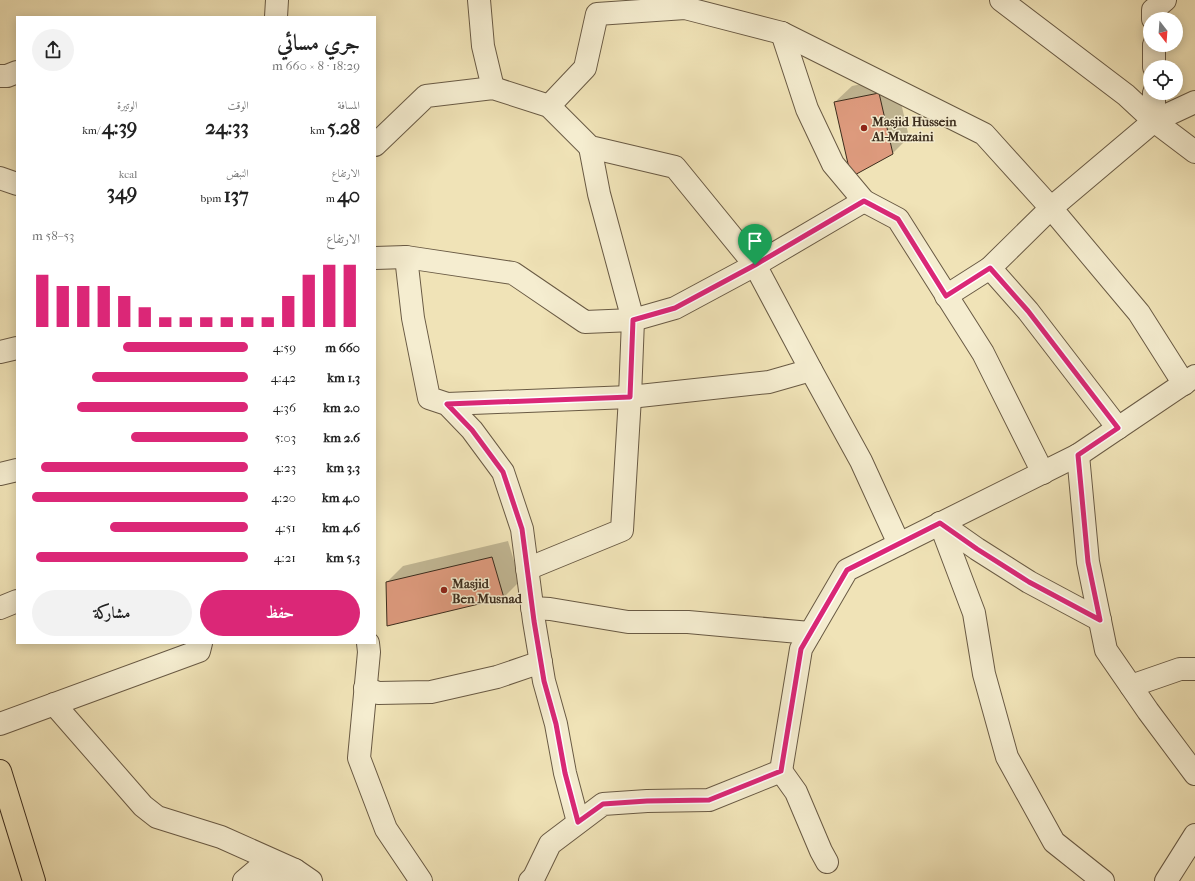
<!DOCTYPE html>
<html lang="ar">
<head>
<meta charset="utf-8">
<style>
  :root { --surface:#fff; --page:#f2f2f2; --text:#222; --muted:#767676; --accent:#db2777 }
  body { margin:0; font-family:"IM FELL French Canon",Amiri,serif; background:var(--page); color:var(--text); direction:rtl; height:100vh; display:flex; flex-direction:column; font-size:15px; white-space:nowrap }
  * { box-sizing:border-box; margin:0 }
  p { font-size:13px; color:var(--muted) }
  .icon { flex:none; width:22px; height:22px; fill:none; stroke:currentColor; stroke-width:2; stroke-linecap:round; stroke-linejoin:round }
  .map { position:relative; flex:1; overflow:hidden; direction:ltr }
  .side { position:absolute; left:16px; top:16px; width:360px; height:628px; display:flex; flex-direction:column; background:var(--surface); border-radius:0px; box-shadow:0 2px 10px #0003; direction:rtl }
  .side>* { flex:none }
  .needle { width:26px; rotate:163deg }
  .fabs { position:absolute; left:1143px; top:12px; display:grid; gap:8px }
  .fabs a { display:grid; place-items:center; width:40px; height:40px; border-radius:50%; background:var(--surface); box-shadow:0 2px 10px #0003; font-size:20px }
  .pin { position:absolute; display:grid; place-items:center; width:34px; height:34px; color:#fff; margin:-41px -17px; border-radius:50% 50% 50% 0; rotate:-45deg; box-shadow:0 0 4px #0007 }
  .pin .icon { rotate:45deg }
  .round { display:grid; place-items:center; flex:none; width:42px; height:42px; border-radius:21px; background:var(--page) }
  .head { display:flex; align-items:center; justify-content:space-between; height:68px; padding:0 16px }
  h1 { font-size:22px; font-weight:700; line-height:30px }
  .figures { display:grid; grid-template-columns:repeat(3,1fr); gap:6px; height:68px; padding:4px 16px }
  .figures div { display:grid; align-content:center }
  .figures b { font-size:20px; font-weight:700 }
  .figures small { font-size:11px; font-weight:400 }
  .figures p { font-size:11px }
  .chart { height:112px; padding:8px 16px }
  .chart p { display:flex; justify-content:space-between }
  .chart svg { width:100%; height:72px; margin-top:4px; stroke:var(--accent); stroke-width:6 }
  .action { display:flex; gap:8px; margin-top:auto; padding:8px 16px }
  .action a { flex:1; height:46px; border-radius:24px; background:var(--accent); color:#fff; font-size:16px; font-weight:700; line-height:46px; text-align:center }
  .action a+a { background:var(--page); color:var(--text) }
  ul { padding:0 16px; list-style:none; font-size:13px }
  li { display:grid; grid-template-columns:64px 48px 1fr; align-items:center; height:30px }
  li i { height:10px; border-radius:5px; background:var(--accent) }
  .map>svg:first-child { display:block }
  .shadow { fill:#0003 }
  .building { fill:#dd9a7d; stroke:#3c2d1d }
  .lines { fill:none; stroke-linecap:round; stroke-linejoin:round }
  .minor-casing { stroke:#695a44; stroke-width:24 }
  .major-casing { stroke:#3c2d1d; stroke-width:24 }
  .minor { stroke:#f5edd0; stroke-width:22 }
  .major { stroke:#f0e3b7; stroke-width:22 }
  .route-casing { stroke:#fff; stroke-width:8 }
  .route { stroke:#db2777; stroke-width:5 }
  .poi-dot { fill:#8f2418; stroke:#f5edd0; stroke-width:1.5 }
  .labels { text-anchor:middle; stroke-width:3; stroke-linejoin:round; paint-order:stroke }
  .poi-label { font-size:13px; font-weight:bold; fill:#3c2d1d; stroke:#f5edd0; text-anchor:start }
</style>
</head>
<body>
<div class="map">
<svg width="1195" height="881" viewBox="0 0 1195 881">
  <rect width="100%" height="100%" fill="#f0e3b7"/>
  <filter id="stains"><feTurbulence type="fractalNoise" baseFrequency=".005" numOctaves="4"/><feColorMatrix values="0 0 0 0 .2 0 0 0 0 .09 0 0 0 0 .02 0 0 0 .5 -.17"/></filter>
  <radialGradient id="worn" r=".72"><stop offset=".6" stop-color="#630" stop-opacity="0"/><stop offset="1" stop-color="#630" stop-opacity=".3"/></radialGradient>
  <g class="shadow">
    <path d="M895 77 909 137 892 154 835 102 852 86Z"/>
    <path d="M508 541 520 581 504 597 388 625 387 582 403 566Z"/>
  </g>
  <g class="building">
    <path d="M879 93 893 154 851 177 834 102Z"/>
    <path d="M492 557 504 598 387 626 386 582Z"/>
  </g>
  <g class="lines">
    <g class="minor-casing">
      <g id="minor">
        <path d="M479 0 483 46 493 88"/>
        <path d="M1001 0 1126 95 1154 121 1195 152"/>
        <path d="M276 17 277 0"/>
        <path d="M1153 19V10L1165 0"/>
        <path d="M782 33 807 109 833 164 864 201 898 219 983 353 1043 473"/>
        <path d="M1154 45V67"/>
        <path d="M0 76H7L17 72"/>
        <path d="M1154 93V121"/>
        <path d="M549 106 585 68 597 14 685 8 782 33 984 134 1051 208 1139 313 1184 384"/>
        <path d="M375 145 426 96 493 88 549 106 590 147 675 167 755 265 811 370 861 461 899 544"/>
        <path d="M0 178 17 184"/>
        <path d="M406 257 413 318 429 398 447 404 472 430 503 472 522 529 534 621 544 681 556 724 565 773 578 822"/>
        <path d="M375 258 406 257 513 273 585 322 633 320 675 308 755 265 864 201"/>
        <path d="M990 268 1028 311 1118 428"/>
        <path d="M946 296 990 268 1051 208 1154 121 1195 102"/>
        <path d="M0 352 17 348"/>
        <path d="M447 404 630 397 769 382 811 370"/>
        <path d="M1078 455 1088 562 1106 650 1148 711 1195 774"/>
        <path d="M0 474 17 470"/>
        <path d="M940 523 974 613 984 674 1007 757 1054 842 1103 881"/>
        <path d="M940 523 977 549 1029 582 1100 620"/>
        <path d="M527 569 622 530 630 397 633 320 599 194 590 147"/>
        <path d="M0 608 17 601"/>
        <path d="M532 608 550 609 628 622H688L810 633"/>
        <path d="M368 643 369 652 359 758 386 829 421 881"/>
        <path d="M1131 686 1180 669H1195"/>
        <path d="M365 688 378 693 431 692 497 677 541 662"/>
        <path d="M54 704 143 806 157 817 221 837 295 870"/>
        <path d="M0 724 199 651 201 643"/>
        <path d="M781 771 796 792 821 851 827 862"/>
        <path d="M244 881 257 870H295L311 881"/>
        <path d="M530 881 534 877 550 844 603 804 647 801 709 800 781 771 801 649 847 570 1078 455 1195 376"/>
        <path d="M1166 881 1195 835"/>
      </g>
    </g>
    <g class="major-casing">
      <path id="major" d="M0 771 34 881"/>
    </g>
    <use href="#minor" class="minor"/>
    <use href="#major" class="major"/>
  </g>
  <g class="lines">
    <g class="route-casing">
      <path id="route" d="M864 201 898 219 946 296 990 268 1028 311 1118 428 1078 455 1088 562 1100 620 1029 582 977 549 940 523 847 570 801 649 781 771 709 800 647 801 603 804 578 822 565 773 556 724 544 681 534 621 522 529 503 472 472 430 447 404 630 397 633 320 675 308 755 265Z"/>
    </g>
    <use href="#route" class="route"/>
  </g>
  <g class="poi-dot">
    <circle cx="864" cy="128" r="4"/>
    <circle cx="444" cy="590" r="4"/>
  </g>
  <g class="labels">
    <g class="poi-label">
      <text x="872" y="126">Masjid Hussein<tspan x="872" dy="15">Al-Muzaini</tspan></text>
      <text x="452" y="588">Masjid<tspan x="452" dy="15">Ben Musnad</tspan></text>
    </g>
  </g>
  <rect width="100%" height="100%" filter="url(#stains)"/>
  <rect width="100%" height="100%" fill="url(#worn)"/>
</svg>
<div class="fabs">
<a><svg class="needle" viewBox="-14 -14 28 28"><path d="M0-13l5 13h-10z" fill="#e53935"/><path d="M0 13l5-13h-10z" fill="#767676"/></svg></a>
<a><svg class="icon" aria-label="locate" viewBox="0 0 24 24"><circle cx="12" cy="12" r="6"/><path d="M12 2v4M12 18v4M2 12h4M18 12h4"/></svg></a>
</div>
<div class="pin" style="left:755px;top:265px;background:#1e9e55"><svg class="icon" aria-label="arrive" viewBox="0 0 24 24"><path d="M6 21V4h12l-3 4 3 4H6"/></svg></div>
<section class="side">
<div class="head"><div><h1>جري مسائي</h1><p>18:29 · 8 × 660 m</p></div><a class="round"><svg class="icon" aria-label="share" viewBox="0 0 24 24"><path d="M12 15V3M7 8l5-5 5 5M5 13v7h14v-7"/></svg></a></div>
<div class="figures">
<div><p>المسافة</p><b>5.28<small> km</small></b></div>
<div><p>الوقت</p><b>24:33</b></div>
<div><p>الوتيرة</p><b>4:39<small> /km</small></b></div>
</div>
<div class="figures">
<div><p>الارتفاع</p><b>40<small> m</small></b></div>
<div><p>النبض</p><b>137<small> bpm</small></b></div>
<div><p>kcal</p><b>349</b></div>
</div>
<div class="chart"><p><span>الارتفاع</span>53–58 m</p>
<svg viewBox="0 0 160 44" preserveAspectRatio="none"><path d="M5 44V12M15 44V19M25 44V19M35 44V19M45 44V25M55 44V32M65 44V38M75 44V38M85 44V38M95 44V38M105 44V38M115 44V38M125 44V25M135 44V12M145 44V6M155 44V6"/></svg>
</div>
<ul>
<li><b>660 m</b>4:59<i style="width:58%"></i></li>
<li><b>1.3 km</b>4:42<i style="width:72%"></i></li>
<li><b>2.0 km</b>4:36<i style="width:79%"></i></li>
<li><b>2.6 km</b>5:03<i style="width:54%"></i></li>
<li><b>3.3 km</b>4:23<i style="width:96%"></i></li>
<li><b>4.0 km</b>4:20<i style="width:100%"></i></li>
<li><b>4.6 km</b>4:51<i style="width:64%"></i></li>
<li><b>5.3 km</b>4:21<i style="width:98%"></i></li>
</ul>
<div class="action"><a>حفظ</a><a>مشاركة</a></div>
</section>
</div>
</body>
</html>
